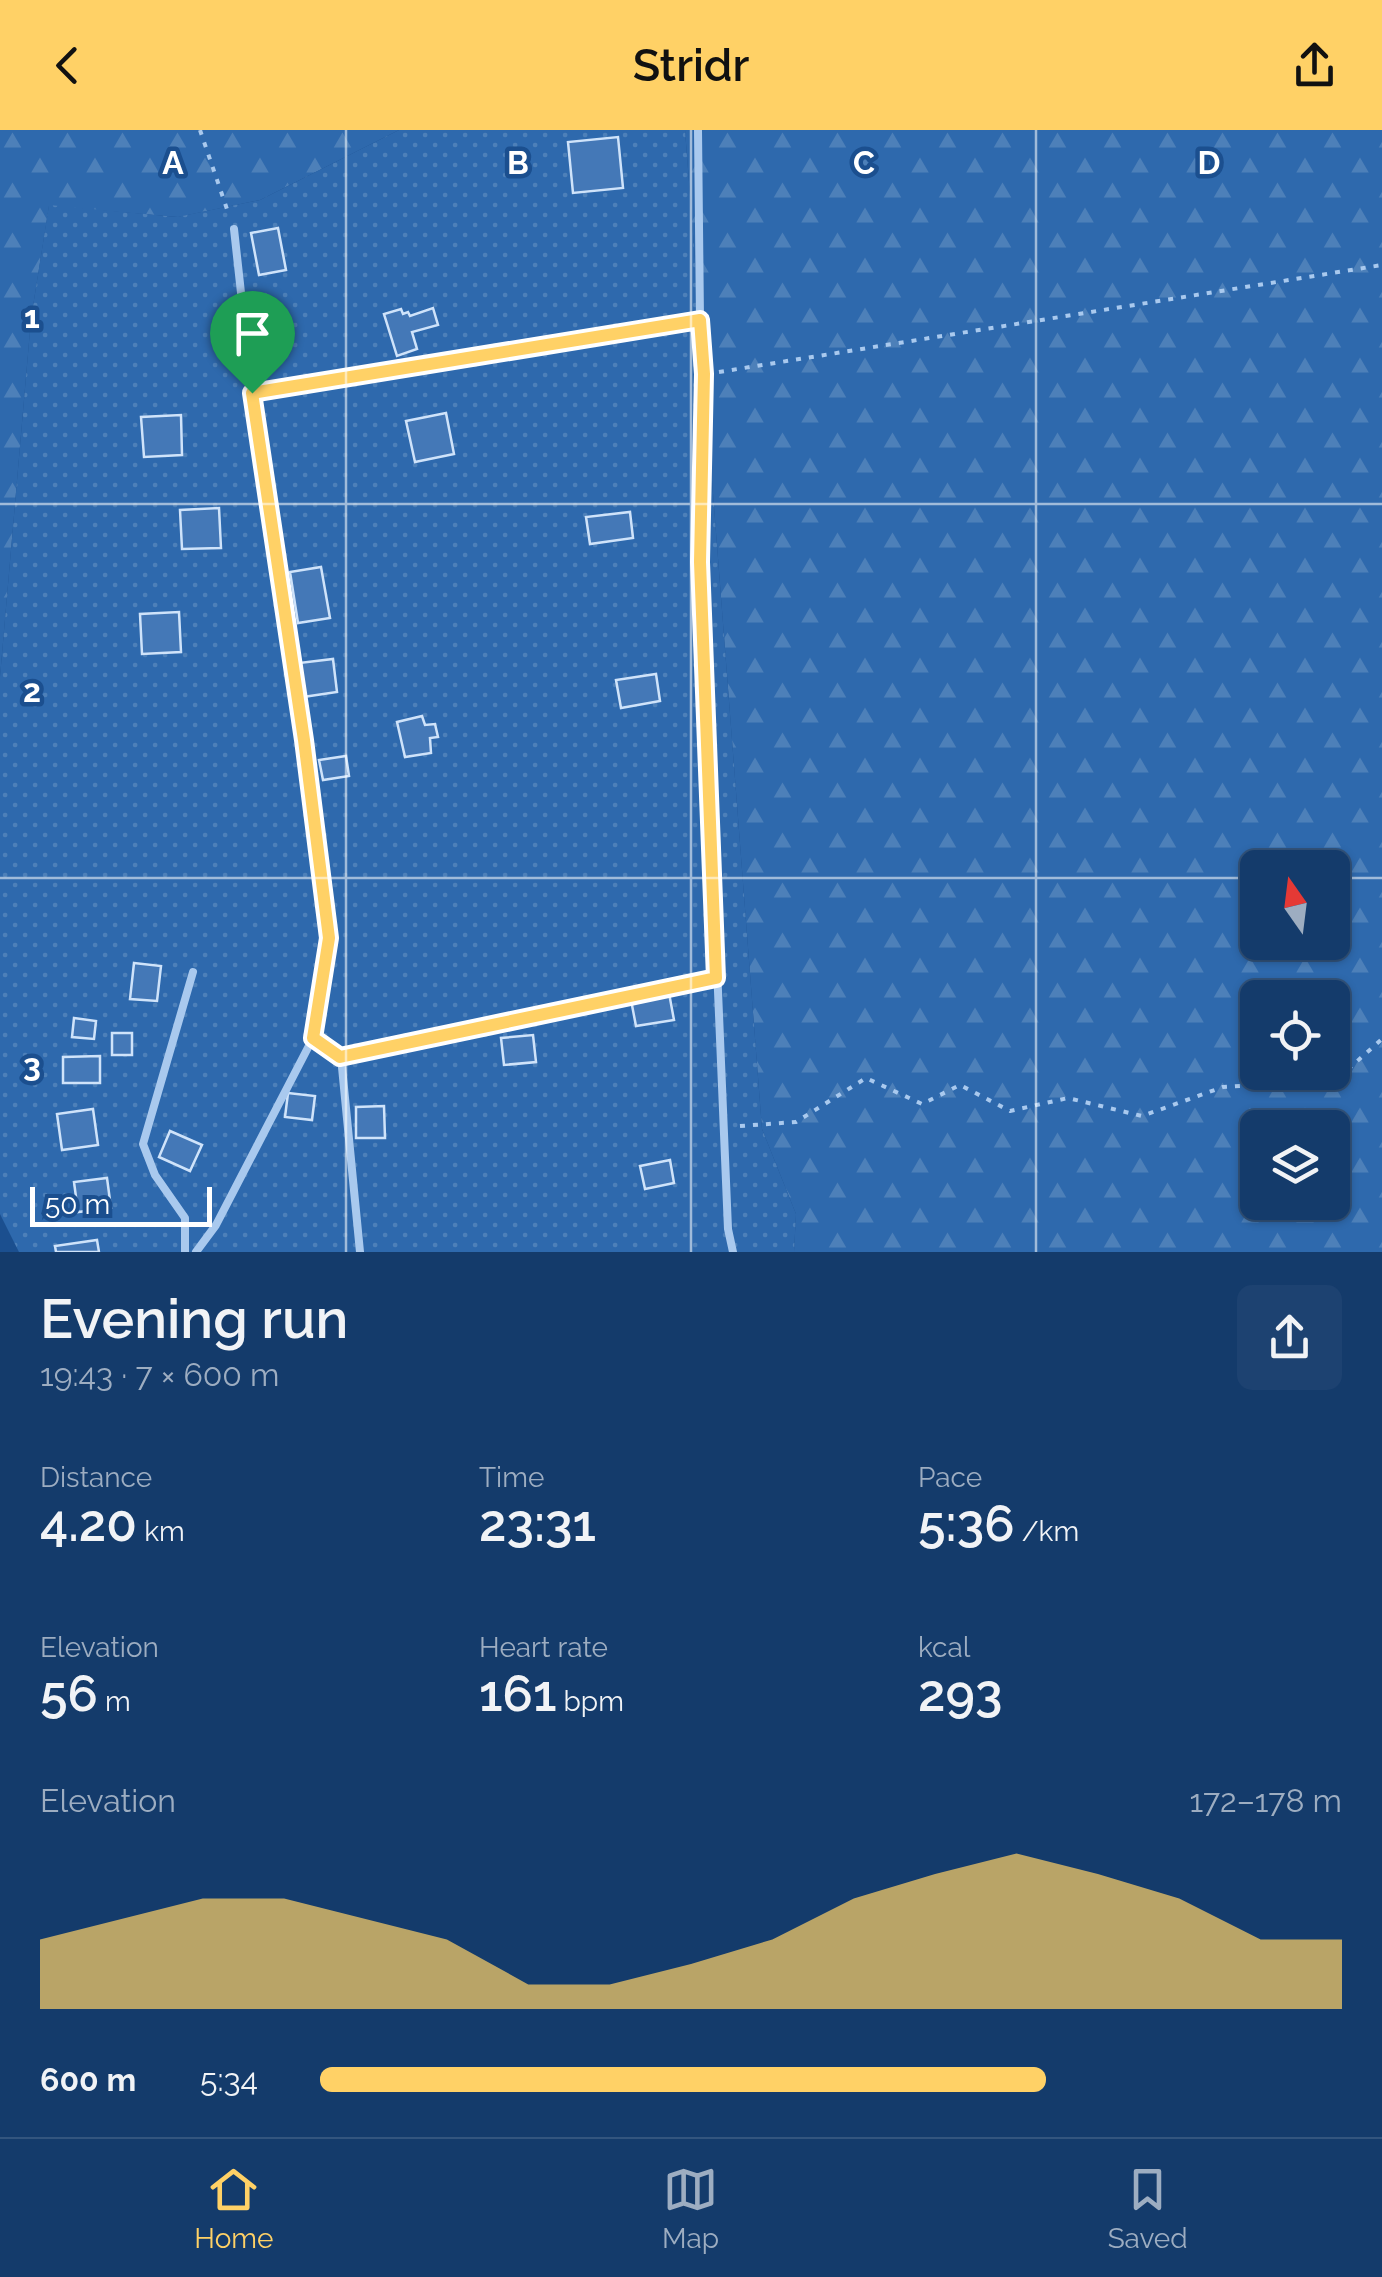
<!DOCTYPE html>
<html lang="en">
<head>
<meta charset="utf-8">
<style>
  :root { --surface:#143b6b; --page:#1d4271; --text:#f1f3f6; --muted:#9dadc1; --line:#33557e; --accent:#ffd166 }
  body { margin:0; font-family:Raleway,sans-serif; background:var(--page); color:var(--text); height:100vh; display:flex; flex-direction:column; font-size:38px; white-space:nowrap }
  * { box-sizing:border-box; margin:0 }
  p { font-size:32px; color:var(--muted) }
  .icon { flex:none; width:55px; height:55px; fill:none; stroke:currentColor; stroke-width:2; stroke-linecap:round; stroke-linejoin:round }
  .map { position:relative; height:1122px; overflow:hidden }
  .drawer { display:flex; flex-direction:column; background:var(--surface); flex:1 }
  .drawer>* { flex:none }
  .needle { width:65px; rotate:346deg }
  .fabs { position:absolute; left:1240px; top:720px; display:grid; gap:20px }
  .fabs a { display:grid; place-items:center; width:110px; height:110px; border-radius:15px; background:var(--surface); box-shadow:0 2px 8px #0004,0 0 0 2px var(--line); font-size:50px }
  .scale { position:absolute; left:30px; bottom:25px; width:182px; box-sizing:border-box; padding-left:10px; border:5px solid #fff; border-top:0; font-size:28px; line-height:35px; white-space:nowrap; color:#fff; -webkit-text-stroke:8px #1b4f8f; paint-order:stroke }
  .pin { position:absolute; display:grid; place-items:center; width:85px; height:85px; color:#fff; margin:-102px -42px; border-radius:50% 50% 50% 0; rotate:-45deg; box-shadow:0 0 10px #0007 }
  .pin .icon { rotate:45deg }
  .round { display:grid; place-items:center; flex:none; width:105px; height:105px; border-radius:15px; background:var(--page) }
  .headline { display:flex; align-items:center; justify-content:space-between; height:170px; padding:0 40px }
  h1 { font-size:55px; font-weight:600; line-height:75px }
  .metrics { display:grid; grid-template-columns:repeat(3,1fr); gap:15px; height:170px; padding:10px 40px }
  .metrics div { display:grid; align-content:center }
  .metrics b { font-size:50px; font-weight:600 }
  .metrics small { font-size:28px; font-weight:400 }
  .metrics p { font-size:28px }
  .chart { height:280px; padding:20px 40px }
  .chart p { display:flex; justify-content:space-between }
  .chart svg { width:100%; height:180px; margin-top:10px; fill:var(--accent); opacity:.7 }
  ul { padding:0 40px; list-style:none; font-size:32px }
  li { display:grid; grid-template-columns:160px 120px 1fr; align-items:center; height:75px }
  li i { height:25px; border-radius:12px; background:var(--accent) }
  header { display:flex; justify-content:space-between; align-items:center; height:130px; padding:0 40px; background:var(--accent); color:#111; font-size:45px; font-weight:600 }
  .tab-bar { display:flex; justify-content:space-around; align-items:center; height:140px; border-top:2px solid var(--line); background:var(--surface); font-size:28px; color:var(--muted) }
  .tab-bar a { display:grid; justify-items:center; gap:5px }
  .tab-bar .active { color:var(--accent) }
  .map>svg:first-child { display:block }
  .forest { fill:url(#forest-firs); fill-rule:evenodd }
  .garden { fill:url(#garden-dots) }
  .building { fill:#4478b7; stroke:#cfe3fa; stroke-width:2.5 }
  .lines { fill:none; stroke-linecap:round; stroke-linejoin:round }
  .path { stroke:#a9c9ee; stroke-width:4; stroke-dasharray:5 8; stroke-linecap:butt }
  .service { stroke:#a9c9ee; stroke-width:8 }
  .route-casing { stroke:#fff; stroke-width:20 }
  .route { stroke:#ffd166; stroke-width:12 }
  .grid { fill:none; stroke:#fff; stroke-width:2.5; stroke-opacity:0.55 }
  .grid-label { font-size:32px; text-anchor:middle; font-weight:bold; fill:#fff; stroke:#1b4f8f; stroke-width:9; stroke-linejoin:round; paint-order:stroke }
</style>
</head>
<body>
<header><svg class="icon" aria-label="back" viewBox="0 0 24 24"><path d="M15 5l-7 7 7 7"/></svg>Stridr<svg class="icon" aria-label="share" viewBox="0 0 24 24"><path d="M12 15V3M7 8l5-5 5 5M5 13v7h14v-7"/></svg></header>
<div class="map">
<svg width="1382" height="1122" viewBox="0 0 1382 1122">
  <defs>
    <pattern id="forest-firs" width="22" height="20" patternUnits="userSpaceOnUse" patternTransform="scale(2.5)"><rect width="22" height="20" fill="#2e69ad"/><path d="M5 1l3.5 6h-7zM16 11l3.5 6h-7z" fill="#4d80b9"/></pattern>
    <pattern id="garden-dots" width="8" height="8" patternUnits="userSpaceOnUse" patternTransform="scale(2.5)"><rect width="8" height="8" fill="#2e69ad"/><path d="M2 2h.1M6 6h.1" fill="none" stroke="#4d80b9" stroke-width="1.8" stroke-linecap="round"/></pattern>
  </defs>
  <rect width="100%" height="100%" fill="#1b4f8f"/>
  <g class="forest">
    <path d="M0 0H399L260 70 178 87 49 76 31 189 0 547Z"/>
    <path d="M685 0H1382V1122H794L796 1084 762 999ZM1258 738H1332V812H1258ZM1258 868H1332V942H1258ZM1258 998H1332V1072H1258Z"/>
  </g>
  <path class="garden" d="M399 0H685L762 999 796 1084 794 1122H19L0 1084V547L31 189 49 75 177 87 260 70Z"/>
  <g class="building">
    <path d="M618 7 623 58 573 63 568 12Z"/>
    <path d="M278 98 286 140 259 145 251 103Z"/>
    <path d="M433 178 438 195 412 202 417 219 397 226 384 184 401 179 403 184 408 182 410 186Z"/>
    <path d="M446 283 454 324 415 332 406 291Z"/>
    <path d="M181 285 182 325 144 327 141 287Z"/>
    <path d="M219 378 221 418 182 419 180 380Z"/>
    <path d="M630 382 633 408 590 414 586 387Z"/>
    <path d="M321 437 330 488 298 493 290 442Z"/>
    <path d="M179 482 181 522 142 524 140 484Z"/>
    <path d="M333 529 337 562 303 567 299 533Z"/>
    <path d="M656 544 660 571 621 578 616 550Z"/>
    <path d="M422 586 425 595 435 594 438 607 430 608 431 623 405 627 397 592Z"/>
    <path d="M346 626 349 646 323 650 319 630Z"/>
    <path d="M134 833 161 836 157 871 130 869Z"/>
    <path d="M669 863 674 890 636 896 631 870Z"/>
    <path d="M74 888 96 891 94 909 72 907Z"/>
    <rect x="112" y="903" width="20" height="22"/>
    <path d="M533 905 536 932 504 935 501 908Z"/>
    <path d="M100 926V953H63V927Z"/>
    <path d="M288 963 315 966 312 990 285 987Z"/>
    <path d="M384 976 385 1008H356V977Z"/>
    <path d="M93 979 98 1015 62 1020 57 984Z"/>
    <path d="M170 1001 202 1015 190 1041 159 1027Z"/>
    <path d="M670 1030 674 1053 645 1059 640 1036Z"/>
    <path d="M107 1048 111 1078 78 1082 74 1052Z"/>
    <path d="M97 1110 99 1122H56L55 1116Z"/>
  </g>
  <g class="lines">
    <g class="path">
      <path d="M200 0 229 85"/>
      <path d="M719 242 1382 135"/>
      <path d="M740 996 796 992 866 948 922 974 960 955 1010 981 1068 968 1142 986 1223 957 1336 950 1382 909"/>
    </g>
    <g class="service">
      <path d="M698 0 700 190 704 245 700 432 728 1099 733 1122"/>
      <path d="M252 263 700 190"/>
      <path d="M313 908 341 927 360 1122"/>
      <path d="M341 927 716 848"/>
      <path d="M185 1122V1088L155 1045 143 1014 193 842"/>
      <path d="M196 1122 216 1095 313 908 329 808 304 610 252 263 234 99"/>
    </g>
  </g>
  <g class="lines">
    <g class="route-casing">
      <path id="route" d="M700 190 704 244 700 432 716 848 340 927 313 908 329 808 304 610 252 263Z"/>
    </g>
    <use href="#route" class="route"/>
  </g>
  <path class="grid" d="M346 0V1122M691 0V1122M1036 0V1122M0 374H1382M0 748H1258M1332 748H1382"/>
  <g class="grid-label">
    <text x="173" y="44">A</text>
    <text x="518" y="44">B</text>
    <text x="864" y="44">C</text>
    <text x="1209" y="44">D</text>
    <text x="32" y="198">1</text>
    <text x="32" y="572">2</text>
    <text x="32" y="946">3</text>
  </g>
</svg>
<div class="fabs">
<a><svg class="needle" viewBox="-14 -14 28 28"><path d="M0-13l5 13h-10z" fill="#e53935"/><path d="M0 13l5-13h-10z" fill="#9dadc1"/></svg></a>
<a><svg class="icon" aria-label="locate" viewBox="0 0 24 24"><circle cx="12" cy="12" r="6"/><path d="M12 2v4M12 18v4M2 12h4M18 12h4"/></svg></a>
<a><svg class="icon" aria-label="layers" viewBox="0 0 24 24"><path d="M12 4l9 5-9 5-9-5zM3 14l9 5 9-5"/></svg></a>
</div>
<div class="scale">50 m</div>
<div class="pin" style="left:252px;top:263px;background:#1e9e55"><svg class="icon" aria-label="arrive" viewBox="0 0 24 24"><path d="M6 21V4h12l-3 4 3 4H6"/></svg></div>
</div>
<section class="drawer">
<div class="headline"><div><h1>Evening run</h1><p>19:43 · 7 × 600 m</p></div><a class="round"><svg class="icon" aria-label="share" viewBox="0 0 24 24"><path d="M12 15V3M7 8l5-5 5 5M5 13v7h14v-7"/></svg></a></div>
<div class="metrics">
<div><p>Distance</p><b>4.20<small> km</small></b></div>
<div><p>Time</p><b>23:31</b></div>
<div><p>Pace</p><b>5:36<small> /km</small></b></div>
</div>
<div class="metrics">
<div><p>Elevation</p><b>56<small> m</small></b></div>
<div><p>Heart rate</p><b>161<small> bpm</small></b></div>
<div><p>kcal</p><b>293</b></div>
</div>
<div class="chart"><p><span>Elevation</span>172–178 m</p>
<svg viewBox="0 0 160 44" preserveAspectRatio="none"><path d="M0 44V27L10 22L20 17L30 17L40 22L50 27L60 38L70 38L80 33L90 27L100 17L110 11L120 6L130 11L140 17L150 27L160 27V44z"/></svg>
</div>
<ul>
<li><b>600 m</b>5:34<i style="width:71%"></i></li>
</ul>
</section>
<nav class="tab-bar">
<a class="active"><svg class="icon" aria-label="home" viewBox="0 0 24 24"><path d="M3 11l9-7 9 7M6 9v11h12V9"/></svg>Home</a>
<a><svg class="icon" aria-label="map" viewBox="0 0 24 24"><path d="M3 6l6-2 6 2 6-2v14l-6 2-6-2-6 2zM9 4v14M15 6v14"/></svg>Map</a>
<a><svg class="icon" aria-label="saved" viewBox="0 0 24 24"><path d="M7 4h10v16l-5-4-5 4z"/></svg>Saved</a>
</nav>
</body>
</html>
